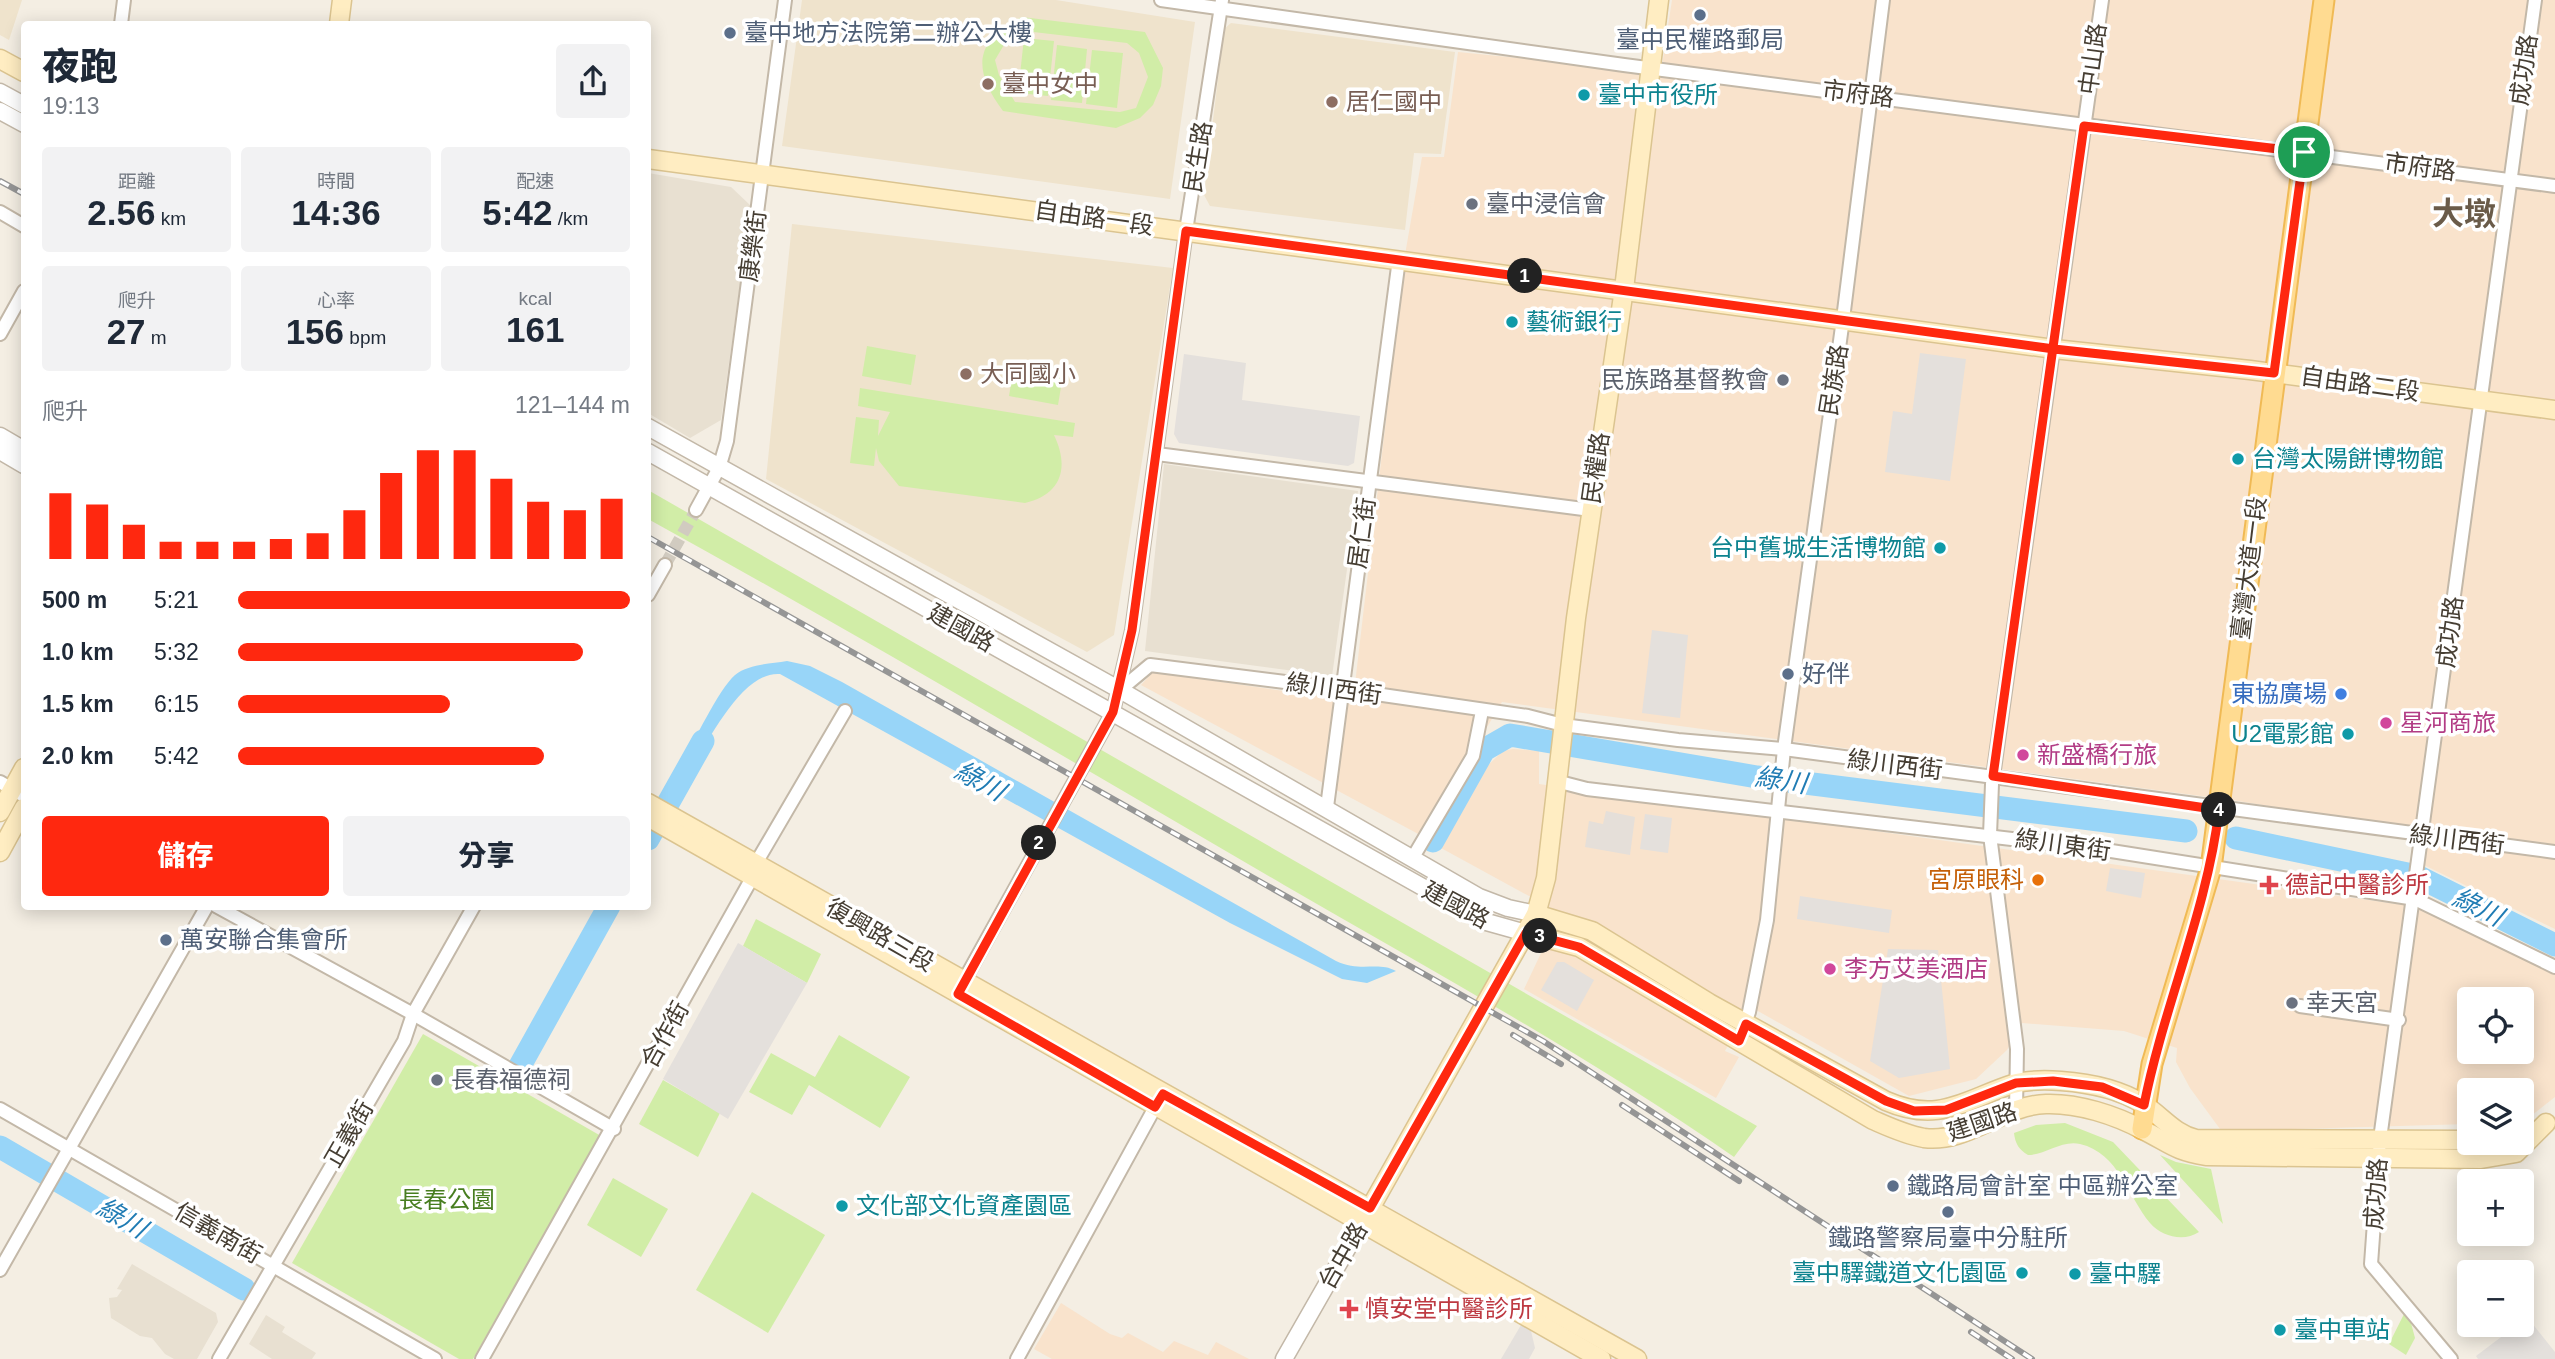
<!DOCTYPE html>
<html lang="zh-TW">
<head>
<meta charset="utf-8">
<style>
  :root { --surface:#fff; --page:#f2f2f3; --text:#1f2937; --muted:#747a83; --accent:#ff280f }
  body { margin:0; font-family:Arial,"Noto Sans TC",sans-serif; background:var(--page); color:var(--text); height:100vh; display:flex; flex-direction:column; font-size:26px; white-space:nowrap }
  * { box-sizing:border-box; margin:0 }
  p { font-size:23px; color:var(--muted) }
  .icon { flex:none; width:38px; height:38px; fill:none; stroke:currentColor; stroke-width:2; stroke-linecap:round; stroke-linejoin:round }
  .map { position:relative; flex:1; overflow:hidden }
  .drawer { position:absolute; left:21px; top:21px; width:630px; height:889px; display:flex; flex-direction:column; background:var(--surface); border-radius:7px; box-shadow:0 4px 18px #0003 }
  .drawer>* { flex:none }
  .fabs { position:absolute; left:2457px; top:987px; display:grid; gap:14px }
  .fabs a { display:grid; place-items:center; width:77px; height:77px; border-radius:7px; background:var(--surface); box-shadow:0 4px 18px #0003; font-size:35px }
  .pin { position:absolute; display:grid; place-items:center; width:60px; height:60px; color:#fff; margin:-30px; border:4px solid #fff; border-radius:50%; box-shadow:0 2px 7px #0007 }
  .km { position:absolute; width:35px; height:35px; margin:-18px; border-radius:50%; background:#222; color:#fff; font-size:19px; line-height:35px; text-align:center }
  .round { display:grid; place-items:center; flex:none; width:74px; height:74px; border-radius:7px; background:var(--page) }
  .summary { display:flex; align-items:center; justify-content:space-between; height:119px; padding:0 21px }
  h1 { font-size:38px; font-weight:800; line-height:52px }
  .figures { display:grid; grid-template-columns:repeat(3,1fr); gap:10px; height:119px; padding:7px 21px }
  .figures div { display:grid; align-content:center; border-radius:7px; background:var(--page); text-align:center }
  .figures b { font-size:35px; font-weight:800 }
  .figures small { font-size:19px; font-weight:400 }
  .figures p { font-size:19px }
  .chart { height:196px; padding:14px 21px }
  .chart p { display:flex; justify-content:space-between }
  .chart svg { width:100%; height:126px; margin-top:7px; stroke:var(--accent); stroke-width:6 }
  .action { display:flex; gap:14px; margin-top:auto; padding:14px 21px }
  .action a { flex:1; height:80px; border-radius:7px; background:var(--accent); color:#fff; font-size:28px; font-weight:800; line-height:80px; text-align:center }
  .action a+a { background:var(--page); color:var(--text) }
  ul { padding:0 21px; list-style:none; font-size:23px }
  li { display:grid; grid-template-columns:112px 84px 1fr; align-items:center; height:52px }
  li i { height:18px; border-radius:9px; background:var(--accent) }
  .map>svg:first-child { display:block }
  .residential { fill:#e8e0d1 }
  .commercial { fill:#f9e3cc; fill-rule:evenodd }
  .industrial { fill:#e5dfd9 }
  .education { fill:#efe3cc }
  .green { fill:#d1eda7; fill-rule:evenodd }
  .parking { fill:#e4e0dc }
  .water { fill:#98d5f8 }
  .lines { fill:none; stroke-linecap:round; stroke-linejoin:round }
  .river { stroke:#98d5f8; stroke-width:23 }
  .minor-tunnel { stroke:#d1cbc0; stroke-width:12; stroke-dasharray:12 6; stroke-linecap:butt }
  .minor-casing { stroke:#c3b8a8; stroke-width:16 }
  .tertiary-casing { stroke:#c3b8a8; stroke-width:19 }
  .secondary-casing { stroke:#dbc490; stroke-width:21 }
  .primary-casing { stroke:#f0ba55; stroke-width:23 }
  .minor { stroke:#fff; stroke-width:12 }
  .tertiary { stroke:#fff; stroke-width:16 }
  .secondary { stroke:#ffedc2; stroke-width:18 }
  .primary { stroke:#ffdb91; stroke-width:19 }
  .rail-casing { stroke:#959595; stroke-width:6 }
  .rail { stroke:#fff; stroke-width:3.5; stroke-dasharray:10; stroke-linecap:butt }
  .route-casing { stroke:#fff; stroke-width:14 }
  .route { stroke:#ff280f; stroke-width:9 }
  .service-dot { fill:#5c6f8a; stroke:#fff; stroke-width:2.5 }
  .education-dot { fill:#8d6e63; stroke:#fff; stroke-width:2.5 }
  .culture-dot { fill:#0f9aa8; stroke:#fff; stroke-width:2.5 }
  .worship-dot { fill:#6b7280; stroke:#fff; stroke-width:2.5 }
  .shop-dot { fill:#3f7fe0; stroke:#fff; stroke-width:2.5 }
  .hotel-dot { fill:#d1479c; stroke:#fff; stroke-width:2.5 }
  .food-dot { fill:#e8710a; stroke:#fff; stroke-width:2.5 }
  .health-dot { fill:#e0444e; stroke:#fff; stroke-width:2.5 }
  .labels { text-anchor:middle; stroke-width:7; stroke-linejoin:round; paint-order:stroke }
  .service-label { font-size:24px; fill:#4e5e75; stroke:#fff; text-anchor:start }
  .street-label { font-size:24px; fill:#463e33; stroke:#fff }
  .education-label { font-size:24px; fill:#785e54; stroke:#fff; text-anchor:start }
  .culture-label { font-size:24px; fill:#0d838f; stroke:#fff; text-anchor:start }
  .worship-label { font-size:24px; fill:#5b616d; stroke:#fff; text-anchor:start }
  .shop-label { font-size:24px; fill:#366cbe; stroke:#fff; text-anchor:end }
  .hotel-label { font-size:24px; fill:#b23c85; stroke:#fff; text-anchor:start }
  .food-label { font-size:24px; fill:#c56008; stroke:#fff; text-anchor:end }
  .health-label { font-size:24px; fill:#be3a42; stroke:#fff; text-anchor:start }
  .park-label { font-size:24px; fill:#487e20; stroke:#fff }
  .water-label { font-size:26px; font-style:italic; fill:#207cb4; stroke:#fff }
  .district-label { font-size:32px; font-weight:bold; fill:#6a5b49; stroke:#fff }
</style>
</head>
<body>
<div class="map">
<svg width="2555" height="1359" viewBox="0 0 2555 1359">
  <rect width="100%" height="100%" fill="#f4eee3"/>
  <g class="residential">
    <path d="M648 173 731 187 751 206 721 420 690 438 648 413Z"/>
    <path d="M1164 464 1358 491 1332 676 1145 651Z"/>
    <path d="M132 1264 216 1313 218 1322 197 1359H174L165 1354 152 1338 140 1336 111 1318 109 1298 117 1297 122 1290 117 1289Z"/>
    <path d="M266 1315 285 1327 282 1332 316 1353 312 1359H272L249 1344Z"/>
  </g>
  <g class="commercial">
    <path d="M1672 0H2555V929L2424 865 2430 833 2238 801 1502 702 1422 836 1141 685 1153 672 1353 701 1406 249 1422 157H1444L1458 52 1661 72Z"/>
    <path d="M1513 749 1539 751V784L2418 907 2555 974V1097L2522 1123V1090H2469V1124L2226 1131 2220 1129 2190 1088 2176 1062 2177 1048 2124 1031 2022 1023 2007 1050 1976 1079 1909 1096 1749 1006 1725 1051 1739 1057 1716 1098 1524 989 1560 913 1441 848 1483 770 1503 751ZM2469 999H2522V1052H2469Z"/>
    <path d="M1061 1303 1110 1334 1122 1338 1128 1333 1163 1352 1174 1341 1208 1355 1216 1342 1249 1359H1052L1034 1349Z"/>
  </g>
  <path class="industrial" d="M1606 811 1635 817 1630 855 1585 847 1589 821 1603 824Z"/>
  <g class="education">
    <path d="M0 0H22L9 40 0 35Z"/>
    <path d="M802 0H1056L1195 22 1170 199 782 146Z"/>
    <path d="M1231 23 1455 52 1441 154 1414 153 1405 230 1210 206 1204 195 1224 29Z"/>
    <path d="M792 224 1173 268 1114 635 1087 652 766 479Z"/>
  </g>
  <g class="green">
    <path d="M1022 17 1145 32 1163 68 1161 86 1153 105 1140 118 1116 128 1003 111C972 70 974 40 1022 17ZM1025 31 1127 43 1139 53 1148 77 1136 108 1120 112 1015 102 999 75 995 60 1008 38Z"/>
    <path d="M1024 38 1054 41 1048 96 1018 93Z"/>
    <path d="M1057 45 1087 49 1082 103 1051 100Z"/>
    <path d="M1092 50 1123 53 1117 108 1086 104Z"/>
    <path d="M867 346 916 355 911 385 862 376Z"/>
    <path d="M1014 366 1063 375 1058 405 1009 396Z"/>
    <path d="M860 388 1075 423 1073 437 1054 435C1070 468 1061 495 1025 503L899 486 879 461 876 448 874 466 850 463 856 417 879 420 878 436 890 412 858 406Z"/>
    <path d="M648 490 1757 1126 1734 1157C1590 1057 1436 973 1284 885 1073 762 862 637 648 519Z"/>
    <path d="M756 919 821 954 807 983 743 946Z"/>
    <path d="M423 1034 601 1136 473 1359H459L292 1263Z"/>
    <path d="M839 1035 910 1077 880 1128 809 1085 792 1115 749 1092 771 1053 815 1077Z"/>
    <path d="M663 1080 720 1113 698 1157 639 1124Z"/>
    <path d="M2065 1123 2113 1142 2199 1232C2184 1242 2162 1237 2150 1223 2128 1197 2119 1153 2080 1144 2061 1140 2046 1155 2028 1155 2019 1150 2015 1143 2014 1133L2036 1125Z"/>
    <path d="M2160 1155 2176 1162 2211 1169 2223 1224Z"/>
    <path d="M613 1178 668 1209 641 1257 587 1225Z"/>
    <path d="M752 1192 825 1235 768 1333 696 1290Z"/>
    <path d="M2404 1314 2411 1323 2415 1338 2406 1355 2389 1344Z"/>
  </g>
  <g class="parking">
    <path d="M1920 353 1966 359 1950 481 1885 472 1893 411 1912 414Z"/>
    <path d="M1184 354 1246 363 1242 400 1360 416 1354 463 1348 466 1179 443 1174 434Z"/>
    <path d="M1652 630 1688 635 1680 718 1642 713Z"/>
    <path d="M1645 814 1672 818 1668 853 1640 849Z"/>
    <path d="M2110 868 2145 873 2141 898 2106 891Z"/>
    <path d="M1800 896 1892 910 1889 933 1797 919Z"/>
    <path d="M738 943 807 983 728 1119 663 1079Z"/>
    <path d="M1888 949 1938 950 1950 1069 1899 1078 1870 1061Z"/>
    <path d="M1557 962H1564L1594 980 1577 1011 1541 990Z"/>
    <path d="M2527 1317 2555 1352V1359H2478L2476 1356 2517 1325H2522Z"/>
    <path d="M1521 1325 1531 1331 1535 1348 1529 1359H1501Z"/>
  </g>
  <path class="water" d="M787 661 810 666 842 682 1336 961C1362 973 1377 961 1396 971L1367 983 1342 979 1230 923 780 674C742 671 709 741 690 770L682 764C693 743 719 689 735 675 749 664 770 664 787 661Z"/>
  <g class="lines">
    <g class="river">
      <path d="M2236 838 2417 876 2555 945"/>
      <path d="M648 839 703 741"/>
      <path d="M1433 841 1484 750 1510 735 1757 777 2186 831"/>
      <path d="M516 1073 609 906"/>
      <path d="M0 1147 244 1289"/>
    </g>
    <path class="minor-tunnel" d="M665 565 696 510"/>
    <g class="minor-casing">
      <g id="minor">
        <path d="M1161 0 1624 65 2555 186"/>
        <path d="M121 24 124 0"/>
        <path d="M0 212 24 226"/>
        <path d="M0 334 24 291"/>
        <path d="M1157 454 1591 510"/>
        <path d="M696 510 719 468 727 441 785 0"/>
        <path d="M648 595 665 565"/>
        <path d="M1120 690 1150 665 1341 689 1528 716 1563 725 1678 740 1784 749 2555 852"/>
        <path d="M1556 781 1587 789 2105 850 2415 899 2555 967"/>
        <path d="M0 782 24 796"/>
        <path d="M1327 807 1399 259"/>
        <path d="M1412 859 1473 756 1482 711"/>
        <path d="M216 906 413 1014 614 1129"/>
        <path d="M960 988 1113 712 1132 630 1186 231 1222 0"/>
        <path d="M2300 1006 2399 1020"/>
        <path d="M1739 1041 1749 1012 1767 920 1784 749 1843 319 1883 0"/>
        <path d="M0 1109 435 1359"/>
        <path d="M2016 1110 2017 1049 1990 835 1992 784 2102 0"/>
        <path d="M0 1270 207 906"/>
        <path d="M219 1359 404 1041 413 1014 474 906"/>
        <path d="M482 1359 752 878 756 863 845 711"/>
        <path d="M1017 1359 1159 1100"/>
        <path d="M2451 1359 2371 1264 2380 1139 2535 0"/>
      </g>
    </g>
    <g class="tertiary-casing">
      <g id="tertiary">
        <path d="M0 92 24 105"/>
        <path d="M0 111 24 124"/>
        <path d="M648 427 1120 690 1479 897 1508 908 1536 914"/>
        <path d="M0 436 24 450"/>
        <path d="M0 451 24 465"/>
        <path d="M648 452 1483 921 1526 933"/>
        <path d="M1284 1359 1363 1221"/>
      </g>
    </g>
    <g class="secondary-casing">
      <g id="secondary">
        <path d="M339 24 342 0"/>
        <path d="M0 59 24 72"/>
        <path d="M648 159 2054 349 2250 370 2555 410"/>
        <path d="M648 803 1637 1359"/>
        <path d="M0 812 24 768"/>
        <path d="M648 817 1601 1359"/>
        <path d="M0 852 24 808"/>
        <path d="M1536 914 1592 931 1709 1003 1886 1101C1939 1124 1964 1100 2013 1084 2027 1080 2047 1080 2061 1081 2089 1083 2119 1089 2143 1104 2162 1116 2174 1134 2196 1139L2469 1140"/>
        <path d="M1526 933 1579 947 1873 1120C1889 1127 1906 1135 1924 1138 1967 1144 2003 1105 2046 1104 2078 1103 2115 1115 2143 1130 2171 1144 2173 1150 2206 1156L2481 1159 2516 1153 2546 1123"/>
        <path d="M1363 1221 1536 914 1546 878 1576 618 1624 289 1659 0"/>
      </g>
    </g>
    <g class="primary-casing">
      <path id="primary" d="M2142 1129 2152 1064 2211 868 2324 0"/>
    </g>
    <use href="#minor" class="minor"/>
    <use href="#tertiary" class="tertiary"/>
    <use href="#secondary" class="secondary"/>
    <use href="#primary" class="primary"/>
    <g class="rail-casing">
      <g id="rail">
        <path d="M0 181 24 194"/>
        <path d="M648 537 1543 1041 2032 1359"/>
        <path d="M1513 1035 1561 1064"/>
        <path d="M1622 1105 1739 1181"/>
        <path d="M1971 1332 2012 1359"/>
      </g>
    </g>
    <use href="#rail" class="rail"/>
  </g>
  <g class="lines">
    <g class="route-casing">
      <path id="route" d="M2304 152 2274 373 2054 349 1186 231 1132 630 1113 712 958 994 1155 1107 1163 1094 1370 1208 1526 933 1579 947 1739 1041 1746 1024 1886 1101 1914 1111 1946 1110 2016 1083 2053 1081 2102 1087 2144 1105C2164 1005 2207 911 2219 810L1993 776C2022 559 2055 343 2084 126L2304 152"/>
    </g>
    <use href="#route" class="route"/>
  </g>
  <g class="service-dot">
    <circle cx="1700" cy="15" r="7"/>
    <circle cx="730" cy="33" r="7"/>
    <circle cx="1788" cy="674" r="7"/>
    <circle cx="166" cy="940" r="7"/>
    <circle cx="1893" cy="1186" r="7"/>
    <circle cx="1948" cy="1212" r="7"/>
  </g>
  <g class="education-dot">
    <circle cx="988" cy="84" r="7"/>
    <circle cx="1332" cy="102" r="7"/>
    <circle cx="966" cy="374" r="7"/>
  </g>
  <g class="culture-dot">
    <circle cx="1584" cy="95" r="7"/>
    <circle cx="1512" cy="322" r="7"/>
    <circle cx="2238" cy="459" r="7"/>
    <circle cx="1940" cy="548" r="7"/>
    <circle cx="2348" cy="734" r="7"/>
    <circle cx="842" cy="1206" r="7"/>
    <circle cx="2022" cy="1273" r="7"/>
    <circle cx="2075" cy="1274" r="7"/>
    <circle cx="2280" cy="1330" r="7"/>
  </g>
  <g class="worship-dot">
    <circle cx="1472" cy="204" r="7"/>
    <circle cx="1783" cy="380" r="7"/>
    <circle cx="2292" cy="1003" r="7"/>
    <circle cx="437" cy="1080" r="7"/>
  </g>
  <circle class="shop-dot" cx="2341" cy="694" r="7"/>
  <g class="hotel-dot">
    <circle cx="2386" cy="723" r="7"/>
    <circle cx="2023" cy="755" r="7"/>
    <circle cx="1830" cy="969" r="7"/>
  </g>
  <circle class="food-dot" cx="2038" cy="880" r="7"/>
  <g class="health-dot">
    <path d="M2265.5 874.5h7v7h7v7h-7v7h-7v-7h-7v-7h7z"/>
    <path d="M1345.5 1298.5h7v7h7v7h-7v7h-7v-7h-7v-7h7z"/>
  </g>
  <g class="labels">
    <g class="service-label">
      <text x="744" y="41">臺中地方法院第二辦公大樓</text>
      <text x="1700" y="48" text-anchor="middle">臺中民權路郵局</text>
      <text x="1802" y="682">好伴</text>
      <text x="180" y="948">萬安聯合集會所</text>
      <text x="1907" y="1194">鐵路局會計室 中區辦公室</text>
      <text x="1948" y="1246" text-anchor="middle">鐵路警察局臺中分駐所</text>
    </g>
    <g class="street-label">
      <text transform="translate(2093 59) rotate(-82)" y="8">中山路</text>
      <text transform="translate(2524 70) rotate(-82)" y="8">成功路</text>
      <text transform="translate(1858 94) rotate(7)" y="8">市府路</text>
      <text transform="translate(1198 157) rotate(-81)" y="8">民生路</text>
      <text transform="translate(2420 167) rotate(8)" y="8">市府路</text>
      <text transform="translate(1094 218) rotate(8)" y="8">自由路一段</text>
      <text transform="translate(753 246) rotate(-83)" y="8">康樂街</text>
      <text transform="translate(1834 380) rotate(-81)" y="8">民族路</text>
      <text transform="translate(2360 384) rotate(8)" y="8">自由路二段</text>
      <text transform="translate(1596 468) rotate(-82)" y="8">民權路</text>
      <text transform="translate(1362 533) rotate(-82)" y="8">居仁街</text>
      <text transform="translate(2249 568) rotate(-83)" y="8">臺灣大道一段</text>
      <text transform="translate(961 628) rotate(29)" y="8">建國路</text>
      <text transform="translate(2450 632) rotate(-83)" y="8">成功路</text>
      <text transform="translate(1334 689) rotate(8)" y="8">綠川西街</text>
      <text transform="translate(1895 765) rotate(7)" y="8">綠川西街</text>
      <text transform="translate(2457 840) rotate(7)" y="8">綠川西街</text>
      <text transform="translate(2063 845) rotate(8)" y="8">綠川東街</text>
      <text transform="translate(1456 905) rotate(28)" y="8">建國路</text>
      <text transform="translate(880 935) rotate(30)" y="8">復興路三段</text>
      <text transform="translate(665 1035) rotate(-61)" y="8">合作街</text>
      <text transform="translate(1982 1122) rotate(-19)" y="8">建國路</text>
      <text transform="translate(349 1134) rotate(-60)" y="8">正義街</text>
      <text transform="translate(2376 1194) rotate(-86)" y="8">成功路</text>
      <text transform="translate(218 1233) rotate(30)" y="8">信義南街</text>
      <text transform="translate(1343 1256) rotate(-60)" y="8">台中路</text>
    </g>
    <g class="education-label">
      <text x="1002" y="92">臺中女中</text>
      <text x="1346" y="110">居仁國中</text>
      <text x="980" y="382">大同國小</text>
    </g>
    <g class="culture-label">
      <text x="1598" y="103">臺中市役所</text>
      <text x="1526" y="330">藝術銀行</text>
      <text x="2252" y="467">台灣太陽餅博物館</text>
      <text x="1926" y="556" text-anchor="end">台中舊城生活博物館</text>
      <text x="2334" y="742" text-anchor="end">U2電影館</text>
      <text x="856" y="1214">文化部文化資產園區</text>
      <text x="2008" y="1281" text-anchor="end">臺中驛鐵道文化園區</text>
      <text x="2089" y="1282">臺中驛</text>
      <text x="2294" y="1338">臺中車站</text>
    </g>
    <g class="worship-label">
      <text x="1486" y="212">臺中浸信會</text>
      <text x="1769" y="388" text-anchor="end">民族路基督教會</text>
      <text x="2306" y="1011">幸天宮</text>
      <text x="451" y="1088">長春福德祠</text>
    </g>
    <g class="shop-label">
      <text x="2327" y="702">東協廣場</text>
    </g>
    <g class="hotel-label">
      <text x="2400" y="731">星河商旅</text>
      <text x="2037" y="763">新盛橋行旅</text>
      <text x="1844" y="977">李方艾美酒店</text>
    </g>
    <g class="food-label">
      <text x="2024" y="888">宮原眼科</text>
    </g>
    <g class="health-label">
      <text x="2285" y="893">德記中醫診所</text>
      <text x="1365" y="1317">慎安堂中醫診所</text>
    </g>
    <g class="park-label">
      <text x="447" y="1208">長春公園</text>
    </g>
    <g class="water-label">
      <text transform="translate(1781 780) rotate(8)" y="9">綠川</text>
      <text transform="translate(980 781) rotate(29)" y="9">綠川</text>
      <text transform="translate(2478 907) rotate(26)" y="9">綠川</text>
      <text transform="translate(122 1218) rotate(30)" y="9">綠川</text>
    </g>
    <g class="district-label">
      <text x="2464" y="225">大墩</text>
    </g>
  </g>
</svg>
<div class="fabs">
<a><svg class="icon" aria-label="locate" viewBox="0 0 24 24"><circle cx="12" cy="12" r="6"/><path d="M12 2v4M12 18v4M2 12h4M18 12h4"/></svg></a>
<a><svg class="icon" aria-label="layers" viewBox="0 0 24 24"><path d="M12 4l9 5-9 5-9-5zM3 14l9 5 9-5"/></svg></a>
<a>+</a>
<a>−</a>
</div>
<div class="pin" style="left:2304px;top:152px;background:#1e9e55"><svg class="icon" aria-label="arrive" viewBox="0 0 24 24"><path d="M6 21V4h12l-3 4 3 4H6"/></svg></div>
<b class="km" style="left:1525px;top:276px">1</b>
<b class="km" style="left:1039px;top:843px">2</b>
<b class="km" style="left:1540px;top:936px">3</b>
<b class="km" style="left:2219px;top:810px">4</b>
<section class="drawer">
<div class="summary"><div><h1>夜跑</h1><p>19:13</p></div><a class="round"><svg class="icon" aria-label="share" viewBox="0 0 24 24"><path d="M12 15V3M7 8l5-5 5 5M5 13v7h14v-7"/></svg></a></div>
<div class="figures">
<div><p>距離</p><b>2.56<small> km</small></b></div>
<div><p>時間</p><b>14:36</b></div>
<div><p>配速</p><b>5:42<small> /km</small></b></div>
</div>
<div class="figures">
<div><p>爬升</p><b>27<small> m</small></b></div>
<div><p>心率</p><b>156<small> bpm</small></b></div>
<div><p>kcal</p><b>161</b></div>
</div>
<div class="chart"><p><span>爬升</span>121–144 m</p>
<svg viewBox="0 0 160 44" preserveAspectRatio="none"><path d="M5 44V21M15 44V25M25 44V32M35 44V38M45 44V38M55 44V38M65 44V37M75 44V35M85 44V27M95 44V14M105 44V6M115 44V6M125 44V16M135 44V24M145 44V27M155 44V23"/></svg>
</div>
<ul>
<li><b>500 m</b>5:21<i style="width:100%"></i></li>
<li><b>1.0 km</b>5:32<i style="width:88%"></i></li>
<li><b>1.5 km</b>6:15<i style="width:54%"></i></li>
<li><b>2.0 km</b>5:42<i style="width:78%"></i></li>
</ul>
<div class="action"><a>儲存</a><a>分享</a></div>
</section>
</div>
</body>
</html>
